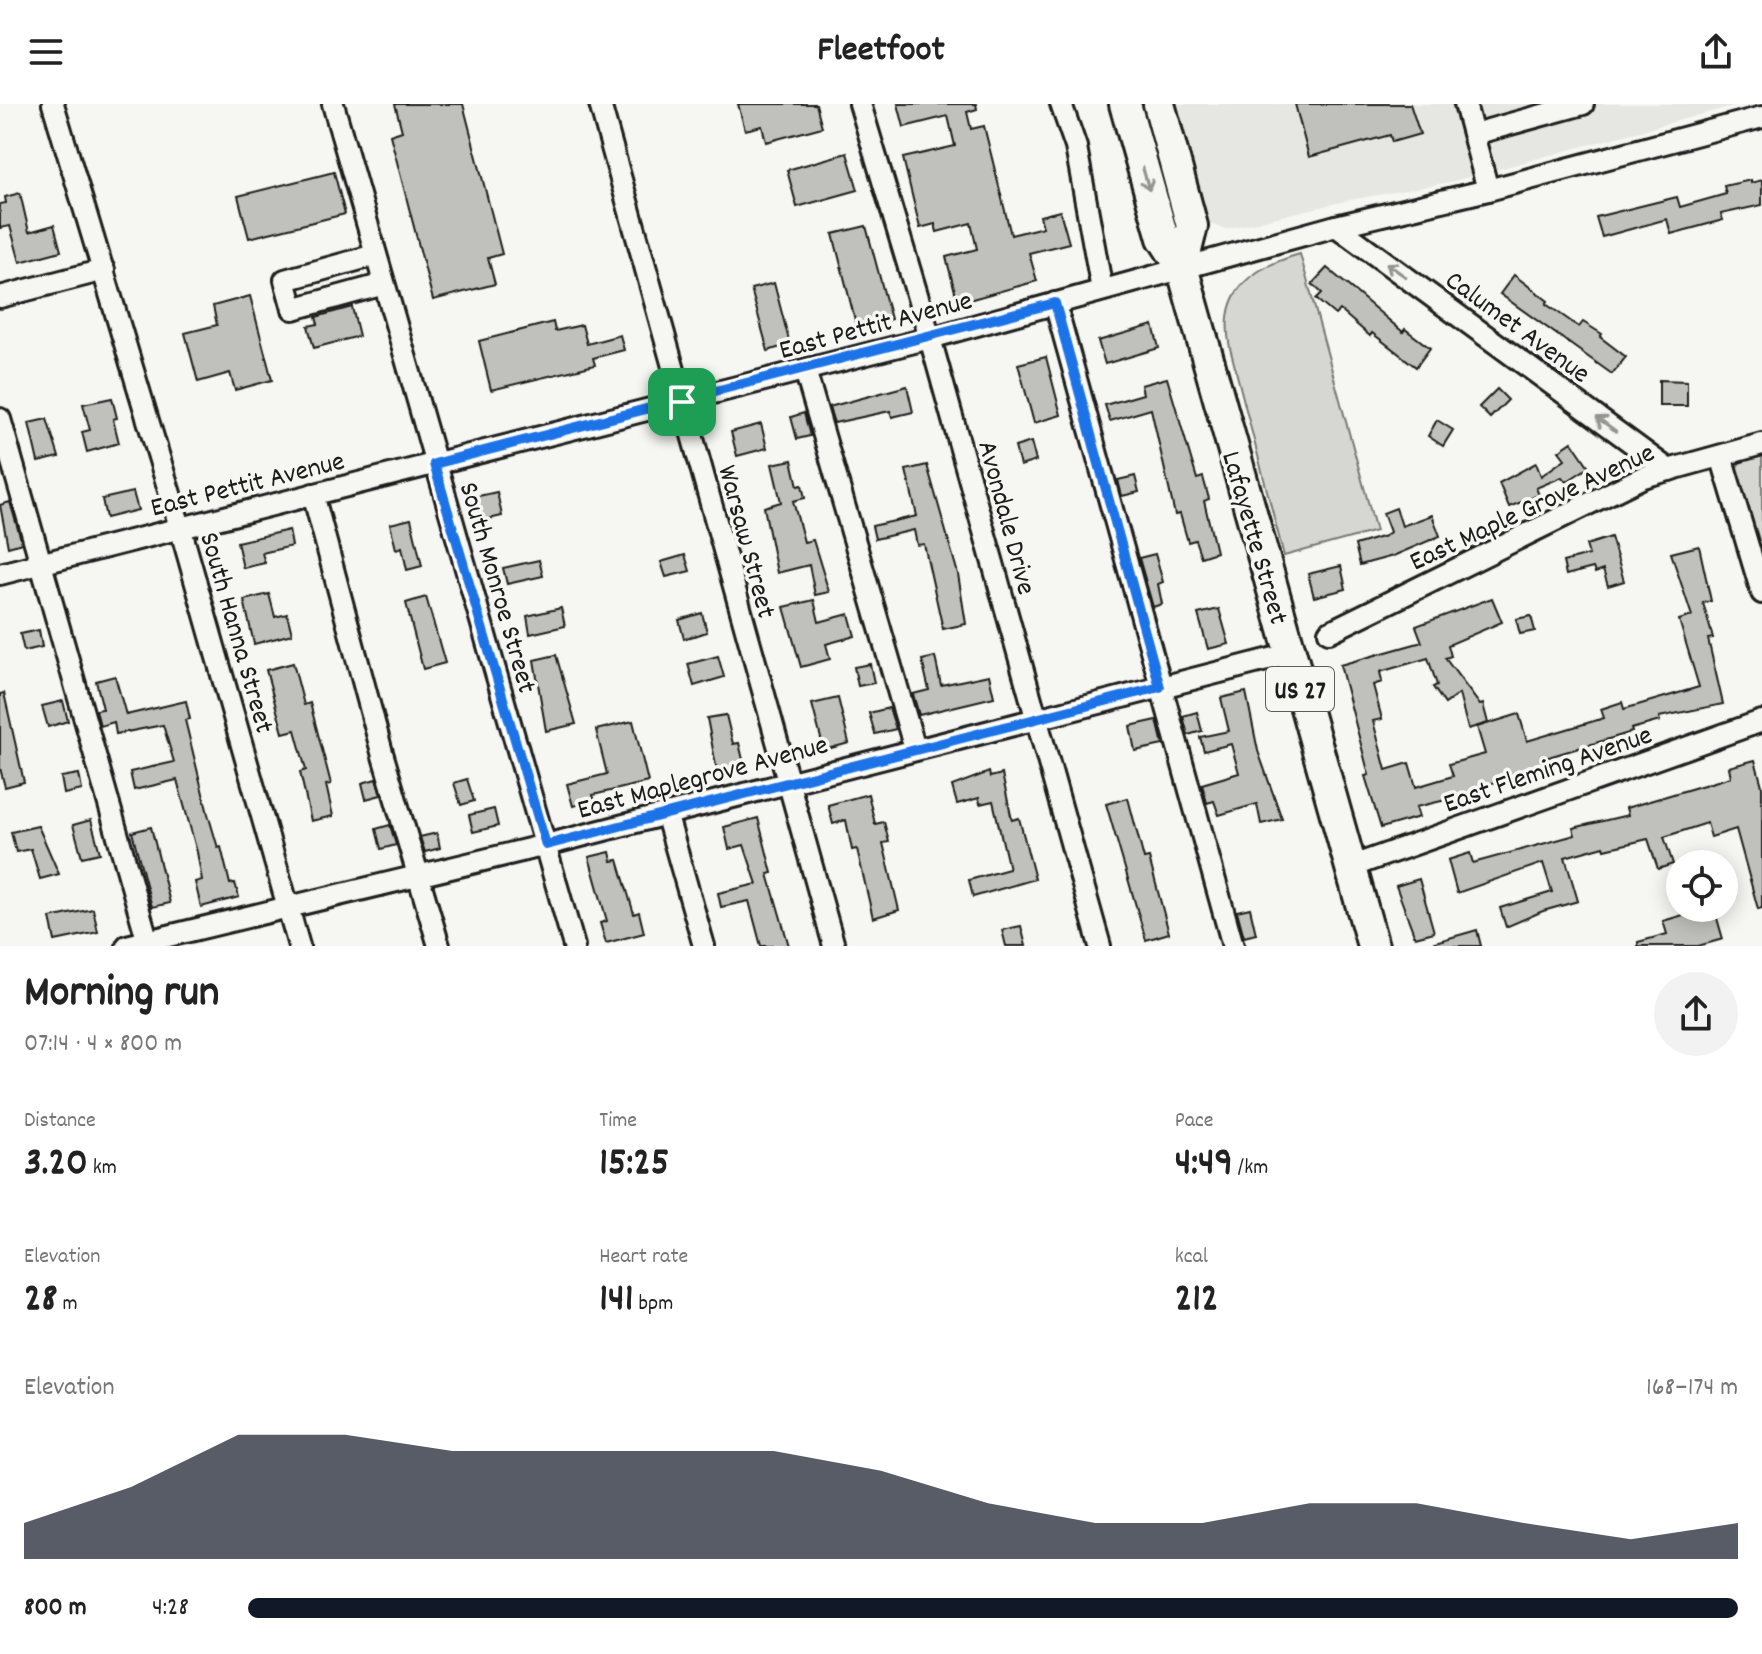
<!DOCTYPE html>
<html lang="en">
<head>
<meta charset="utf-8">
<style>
  :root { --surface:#fff; --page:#f2f2f2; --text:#222; --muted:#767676; --accent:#111827 }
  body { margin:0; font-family:Dekko,sans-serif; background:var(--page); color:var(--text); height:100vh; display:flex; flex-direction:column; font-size:30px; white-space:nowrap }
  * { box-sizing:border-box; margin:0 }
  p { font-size:26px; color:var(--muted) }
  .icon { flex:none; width:44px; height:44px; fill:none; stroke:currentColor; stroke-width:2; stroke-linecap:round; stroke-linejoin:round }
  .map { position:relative; height:842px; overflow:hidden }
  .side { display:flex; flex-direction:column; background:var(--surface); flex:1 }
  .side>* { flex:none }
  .tools { position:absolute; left:1666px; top:746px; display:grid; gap:16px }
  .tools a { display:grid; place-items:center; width:72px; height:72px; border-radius:50%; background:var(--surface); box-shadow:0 4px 20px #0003; font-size:40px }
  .pin { position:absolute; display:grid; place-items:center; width:68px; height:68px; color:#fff; margin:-34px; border-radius:16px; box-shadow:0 4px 12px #0006 }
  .round { display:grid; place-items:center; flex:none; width:84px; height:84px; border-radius:42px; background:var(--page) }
  .overview { display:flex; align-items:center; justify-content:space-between; height:136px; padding:0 24px }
  h1 { font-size:44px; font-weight:700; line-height:60px }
  .figures { display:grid; grid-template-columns:repeat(3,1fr); gap:12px; height:136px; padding:8px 24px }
  .figures div { display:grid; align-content:center }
  .figures b { font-size:40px; font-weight:700 }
  .figures small { font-size:22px; font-weight:400 }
  .figures p { font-size:22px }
  .chart { height:224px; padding:16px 24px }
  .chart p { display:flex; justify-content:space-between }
  .chart svg { width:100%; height:144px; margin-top:8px; fill:var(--accent); opacity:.7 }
  ul { padding:0 24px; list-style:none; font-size:26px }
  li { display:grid; grid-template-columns:128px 96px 1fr; align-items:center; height:60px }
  li i { height:20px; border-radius:10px; background:var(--accent) }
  header { display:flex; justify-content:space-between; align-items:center; height:104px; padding:0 24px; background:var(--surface); font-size:36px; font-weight:700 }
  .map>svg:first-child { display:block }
  .built { fill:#e6e6e2 }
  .green { fill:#d6d6d2; stroke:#797977; stroke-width:2 }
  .building { fill:#c0c0bd; stroke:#1c1c1c; stroke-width:2 }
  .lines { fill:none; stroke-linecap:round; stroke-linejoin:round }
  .minor-casing { stroke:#1c1c1c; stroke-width:26 }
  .highway-casing { stroke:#1c1c1c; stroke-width:36 }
  .minor { stroke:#f6f6f2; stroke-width:20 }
  .highway { stroke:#f6f6f2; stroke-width:30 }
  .oneway { stroke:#949492 }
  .route-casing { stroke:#fff; stroke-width:16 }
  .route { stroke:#1a73e8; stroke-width:10 }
  .labels { text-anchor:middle; stroke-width:7; stroke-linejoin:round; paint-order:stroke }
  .shield { fill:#f6f6f2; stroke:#5d5d5c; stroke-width:2 }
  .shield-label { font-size:26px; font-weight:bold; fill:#1c1c1c }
  .street-label { font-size:28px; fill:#1c1c1c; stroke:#f6f6f2 }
</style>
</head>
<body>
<header><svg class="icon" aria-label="menu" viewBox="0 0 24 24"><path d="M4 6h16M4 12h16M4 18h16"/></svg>Fleetfoot<svg class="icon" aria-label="share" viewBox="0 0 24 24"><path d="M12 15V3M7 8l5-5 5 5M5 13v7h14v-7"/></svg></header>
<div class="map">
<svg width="1762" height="842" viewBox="0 0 1762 842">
  <rect width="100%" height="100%" fill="#f6f6f2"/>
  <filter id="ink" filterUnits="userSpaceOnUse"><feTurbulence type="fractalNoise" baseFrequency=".0125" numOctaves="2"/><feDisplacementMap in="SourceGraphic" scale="16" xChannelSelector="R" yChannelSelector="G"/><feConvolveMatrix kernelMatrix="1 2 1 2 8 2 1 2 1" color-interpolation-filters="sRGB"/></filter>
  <g filter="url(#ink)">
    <path class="built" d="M1178 0H1740L1450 78 1350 96 1226 125 1205 118 1195 104Z"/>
    <g class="green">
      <path d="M1300 150 1376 427 1284 452 1230 244C1218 188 1250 164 1300 150Z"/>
      <path d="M1762 348V467L1735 366 1743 354Z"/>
    </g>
    <g class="building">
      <path d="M395 0H463L502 150 488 154 495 180 433 196 390 31 402 27Z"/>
      <path d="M738 0H816L822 23 766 38 762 22 745 26Z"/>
      <path d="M898 0H976L977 5 967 8 971 25 984 22 1011 131 1043 123 1040 112 1060 107 1069 139 1029 149 1037 177 958 199 946 153 977 145 971 119 937 128 935 120 920 124 903 54 955 42 948 12 904 23Z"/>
      <path d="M1295 0H1410L1420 30 1392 38 1390 31 1309 53Z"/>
      <path d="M847 49 858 86 797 103 787 66Z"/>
      <path d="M334 68 345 110 249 134 238 92Z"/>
      <path d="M1751 76V79L1762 76V101L1721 110 1723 116 1671 130 1667 115 1602 133 1596 113 1677 93 1680 103 1726 90 1724 82Z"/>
      <path d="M20 89 29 128 54 121 61 147 20 158 10 122 0 124V100L6 99 5 93Z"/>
      <path d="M866 122 891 215 857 224 833 130Z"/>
      <path d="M1327 164 1403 228 1405 225 1430 244 1416 263 1372 229 1370 232 1340 206 1335 211 1316 195 1322 189 1312 180Z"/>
      <path d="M1514 171 1548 197 1546 200 1579 223 1583 218 1602 230 1600 233 1626 253 1612 270 1500 190Z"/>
      <path d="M774 179 790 240 768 247 751 185Z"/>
      <path d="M250 192 272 276 235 286 230 269 198 278 185 229 217 221 213 202Z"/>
      <path d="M352 203 359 232 314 244 308 222 318 220 316 213Z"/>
      <path d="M553 218 555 227 582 221 587 240 620 231 624 246 593 254 595 261 491 286 479 237Z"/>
      <path d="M1153 221 1159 244 1105 260 1098 237Z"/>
      <path d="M1046 253 1061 311 1034 319 1018 260Z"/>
      <path d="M1167 274 1197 375 1203 373 1209 395 1204 397 1216 448 1201 453 1195 436 1188 438 1180 410 1175 411 1151 305 1110 317 1105 301 1143 290 1141 281Z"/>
      <path d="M1659 276 1687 277V302H1659Z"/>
      <path d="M907 282 913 308 892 313 890 307 834 319 829 303Z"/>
      <path d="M1497 285 1508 296 1490 314 1479 303Z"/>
      <path d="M112 294 117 314 113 315 119 339 87 348 82 328 90 326 83 300Z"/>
      <path d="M804 309 810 332 797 335 791 313Z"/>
      <path d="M47 315 59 353 38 358 29 319Z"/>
      <path d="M1437 316 1453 326 1443 342 1428 332Z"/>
      <path d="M761 320 767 344 737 352 731 328Z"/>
      <path d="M1031 338 1036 357 1020 362 1015 343Z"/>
      <path d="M1572 338 1589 363 1566 378 1562 373 1536 384 1539 391 1509 403 1499 379 1536 359 1541 372 1565 355 1559 347Z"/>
      <path d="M792 356 798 382 802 381 805 394 793 397 804 438 813 436 829 488 815 491 809 461 777 469 764 403 781 398 772 360Z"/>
      <path d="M927 361 958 470 966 520 943 525 924 440 917 441 914 426 875 435 872 422 917 412 906 366Z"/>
      <path d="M1135 372 1139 388 1122 392 1118 376Z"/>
      <path d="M133 388 138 406 106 414 102 395Z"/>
      <path d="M497 388 502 412 480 417 474 393Z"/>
      <path d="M10 398 22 439 8 443 0 401Z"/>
      <path d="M1396 404 1402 422 1432 411 1440 432 1393 452 1360 461 1355 441 1385 432 1390 428 1383 409Z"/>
      <path d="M411 415 422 462 407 466 402 443 396 445 390 420Z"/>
      <path d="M289 426 292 442 262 449 265 459 243 464 237 438Z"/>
      <path d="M1611 433 1624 477 1608 482 1603 466 1595 469 1593 464 1566 471 1563 458 1589 451 1586 441Z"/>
      <path d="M1699 442 1711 497 1703 499 1713 534 1708 535 1723 600 1659 613 1660 617 1631 625 1632 628 1542 655 1544 663 1479 683 1480 688 1416 703 1419 713 1381 724 1365 672 1369 671 1340 561 1422 538 1416 522 1492 494 1502 518 1448 541 1451 552 1445 554 1480 601 1483 600 1488 619 1468 625 1459 590 1445 600 1433 583 1437 581 1428 554 1380 568 1382 578 1373 581 1382 615 1373 617 1386 666 1409 659 1416 683 1453 672 1449 660 1485 650 1477 623 1519 610 1527 637 1604 614 1601 605 1622 598 1624 605 1699 583 1679 516 1692 512 1671 449Z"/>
      <path d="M1155 450 1163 478 1158 480 1162 500 1153 503 1139 454Z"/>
      <path d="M685 451 690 467 666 473 661 458Z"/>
      <path d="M539 456 543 472 507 480 503 464Z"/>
      <path d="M1341 462 1346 485 1314 493 1308 470Z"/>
      <path d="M269 490 275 513 287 510 292 530 254 540 244 496Z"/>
      <path d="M426 493 445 559 423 565 406 499Z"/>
      <path d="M814 496 819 518 849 510 855 532 826 540 830 555 801 563 784 503Z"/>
      <path d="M561 504 565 522 530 530 527 512Z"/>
      <path d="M1219 505 1229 540 1208 545 1198 510Z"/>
      <path d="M702 509 707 528 684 535 679 516Z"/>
      <path d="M1531 512 1535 527 1520 530 1516 515Z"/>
      <path d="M39 526 42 543 24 547 20 530Z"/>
      <path d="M556 551 576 620 546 627 534 556Z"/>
      <path d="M718 552 724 573 694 582 688 560Z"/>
      <path d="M935 553 941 581 989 571 994 593 919 611 913 590 929 586 922 556Z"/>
      <path d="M293 559 304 601 310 599 331 680 326 681 333 712 311 717 300 668 306 666 295 626 283 629 266 566Z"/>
      <path d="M870 560 874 579 858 582 854 563Z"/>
      <path d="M115 572 126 611 186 597 190 615 185 616 208 710 218 744 221 743 230 780 235 779 239 793 201 803 195 778 202 776 197 748 177 676 134 686 130 668 174 658 163 621 116 630 114 618 100 622 96 606 103 605 96 577Z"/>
      <path d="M1246 588 1258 647 1282 715 1261 720 1257 700 1219 711 1214 697 1207 699 1202 680 1239 669 1231 640 1204 647 1200 633 1229 627 1221 594Z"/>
      <path d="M4 589 24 678 5 683 0 664V590Z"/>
      <path d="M838 594 849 639 824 646 812 600Z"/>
      <path d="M63 597 68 617 48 623 42 602Z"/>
      <path d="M889 604 896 625 875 630 869 609Z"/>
      <path d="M1197 608 1202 627 1188 631 1183 612Z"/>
      <path d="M726 611 733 640 739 639 744 660 717 667 707 614Z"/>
      <path d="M1157 616 1163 641 1135 647 1130 622Z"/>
      <path d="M633 617 648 678 593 691 595 697 573 702 567 680 607 670 596 626Z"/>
      <path d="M1755 656 1762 682V804L1758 805 1736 725 1711 733 1707 719 1664 733 1673 760 1658 765 1648 735 1605 745 1604 742 1565 753 1578 797 1543 807 1506 823 1500 804 1552 788 1543 759 1457 789 1448 756 1470 749 1473 759 1575 731 1573 724 1628 711 1626 704 1731 673 1729 663Z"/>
      <path d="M989 668 990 673 1002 670 1012 716 1019 714 1035 775 973 793 969 776 1009 765 993 697 980 700 979 694 957 700 952 682Z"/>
      <path d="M79 670 82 686 64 690 61 673Z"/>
      <path d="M376 675 381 691 366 695 362 679Z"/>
      <path d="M467 675 474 697 461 701 454 679Z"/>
      <path d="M868 690 875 720 884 718 889 738 883 739 899 806 873 814 857 745 852 746 846 716 833 720 828 701Z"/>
      <path d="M1128 694 1144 755 1149 754 1169 829 1146 836 1106 700Z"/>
      <path d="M494 705 498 722 473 728 469 711Z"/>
      <path d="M758 714 772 769 768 770 789 842H761L749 797 721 803 718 789 757 780 744 741 729 745 724 723Z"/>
      <path d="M91 716 100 749 82 753 73 721Z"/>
      <path d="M390 721 396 741 381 745 376 725Z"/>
      <path d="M38 722 59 770 40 775 31 745 16 748 11 728Z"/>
      <path d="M151 723 170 799 152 803 132 728Z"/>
      <path d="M437 729 440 744 425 748 420 733Z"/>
      <path d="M610 748 612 757 618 756 634 810 639 808 644 829 606 839 600 819 607 817 589 753Z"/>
      <path d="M1419 775 1434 828 1415 833 1396 782Z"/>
      <path d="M1250 804 1256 830 1244 833 1237 807Z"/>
      <path d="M1707 804H1714L1723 835 1698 842H1638V838L1667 830 1663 817Z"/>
      <path d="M93 805 98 828 55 837 50 814Z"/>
      <path d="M1021 822 1026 842H1006L1002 826Z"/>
      <path d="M1477 826 1481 842H1435V838Z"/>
    </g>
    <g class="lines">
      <g class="minor-casing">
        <g id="minor">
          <path d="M53 0 180 423 299 842"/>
          <path d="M333 0 574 842"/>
          <path d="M600 0 834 842"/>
          <path d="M860 0 930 234 1100 842"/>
          <path d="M1061 0 1076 43 1102 186"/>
          <path d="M1465 0 1488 86"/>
          <path d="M1474 30 1583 0"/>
          <path d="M1336 122 1669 366"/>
          <path d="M375 151 285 176 293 205 384 180"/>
          <path d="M0 193 104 166"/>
          <path d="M1055 199 1233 842"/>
          <path d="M805 266 915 645"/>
          <path d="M0 315 149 842"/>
          <path d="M1721 352 1762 489"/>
          <path d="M313 390 383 652 439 842"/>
          <path d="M0 470 930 234 1336 122 1488 86 1762 13"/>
          <path d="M1329 528 1643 373 1762 340"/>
          <path d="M666 709 704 842"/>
          <path d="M1350 763 1762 617"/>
          <path d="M127 842 546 741 1290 550"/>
        </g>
      </g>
      <g class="highway-casing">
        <g id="highway">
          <path d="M1125 0 1163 134 1182 163 1373 842"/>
          <path d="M1159 0 1192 122 1182 163"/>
        </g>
      </g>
      <use href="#minor" class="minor"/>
      <use href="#highway" class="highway"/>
    </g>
    <defs><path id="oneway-shaft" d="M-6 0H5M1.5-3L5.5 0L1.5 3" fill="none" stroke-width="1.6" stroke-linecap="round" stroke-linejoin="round" transform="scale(2)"/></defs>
    <g class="oneway">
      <use href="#oneway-shaft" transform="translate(1146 75) rotate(74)"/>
      <use href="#oneway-shaft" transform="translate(1396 166) rotate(-144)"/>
      <use href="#oneway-shaft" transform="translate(1606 320) rotate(-144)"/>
    </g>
  </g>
  <g class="lines" filter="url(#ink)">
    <g class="route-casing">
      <path id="route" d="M1055 199 1160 583 546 741 434 360Z"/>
    </g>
    <use href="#route" class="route"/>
  </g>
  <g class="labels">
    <rect class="shield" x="1266" y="563" width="68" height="44" rx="6"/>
    <g class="shield-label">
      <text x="1300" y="594">US 27</text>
    </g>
    <g class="street-label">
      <text transform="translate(875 219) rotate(-15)" y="10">East Pettit Avenue</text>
      <text transform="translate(1519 221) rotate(36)" y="10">Calumet Avenue</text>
      <text transform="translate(247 378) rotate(-14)" y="10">East Pettit Avenue</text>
      <text transform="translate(1531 401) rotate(-25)" y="10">East Maple Grove Avenue</text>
      <text transform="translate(1009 413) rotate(75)" y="10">Avondale Drive</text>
      <text transform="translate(1257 433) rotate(74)" y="10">Lafayette Street</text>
      <text transform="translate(749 437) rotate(75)" y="10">Warsaw Street</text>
      <text transform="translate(500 483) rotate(74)" y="10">South Monroe Street</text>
      <text transform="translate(239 528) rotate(74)" y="10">South Hanna Street</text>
      <text transform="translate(1547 663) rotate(-19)" y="10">East Fleming Avenue</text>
      <text transform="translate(702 671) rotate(-15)" y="10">East Maplegrove Avenue</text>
    </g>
  </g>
</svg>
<div class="tools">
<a><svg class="icon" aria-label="locate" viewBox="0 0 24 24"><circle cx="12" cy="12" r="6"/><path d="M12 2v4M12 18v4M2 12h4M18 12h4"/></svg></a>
</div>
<div class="pin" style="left:682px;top:298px;background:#1e9e55"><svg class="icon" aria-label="arrive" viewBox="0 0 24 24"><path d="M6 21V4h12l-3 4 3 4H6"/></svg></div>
</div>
<section class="side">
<div class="overview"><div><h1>Morning run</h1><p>07:14 · 4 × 800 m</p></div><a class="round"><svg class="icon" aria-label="share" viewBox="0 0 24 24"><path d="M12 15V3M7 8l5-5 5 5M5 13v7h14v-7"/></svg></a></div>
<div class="figures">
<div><p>Distance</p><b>3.20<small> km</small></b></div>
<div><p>Time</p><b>15:25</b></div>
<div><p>Pace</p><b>4:49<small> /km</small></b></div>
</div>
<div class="figures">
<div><p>Elevation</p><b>28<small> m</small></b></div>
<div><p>Heart rate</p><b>141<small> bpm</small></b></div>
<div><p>kcal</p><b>212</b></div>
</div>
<div class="chart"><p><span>Elevation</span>168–174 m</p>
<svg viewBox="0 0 160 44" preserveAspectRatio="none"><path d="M0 44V33L10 22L20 6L30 6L40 11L50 11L60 11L70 11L80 17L90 27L100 33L110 33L120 27L130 27L140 33L150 38L160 33V44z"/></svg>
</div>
<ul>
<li><b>800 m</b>4:28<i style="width:100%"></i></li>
</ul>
</section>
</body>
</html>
